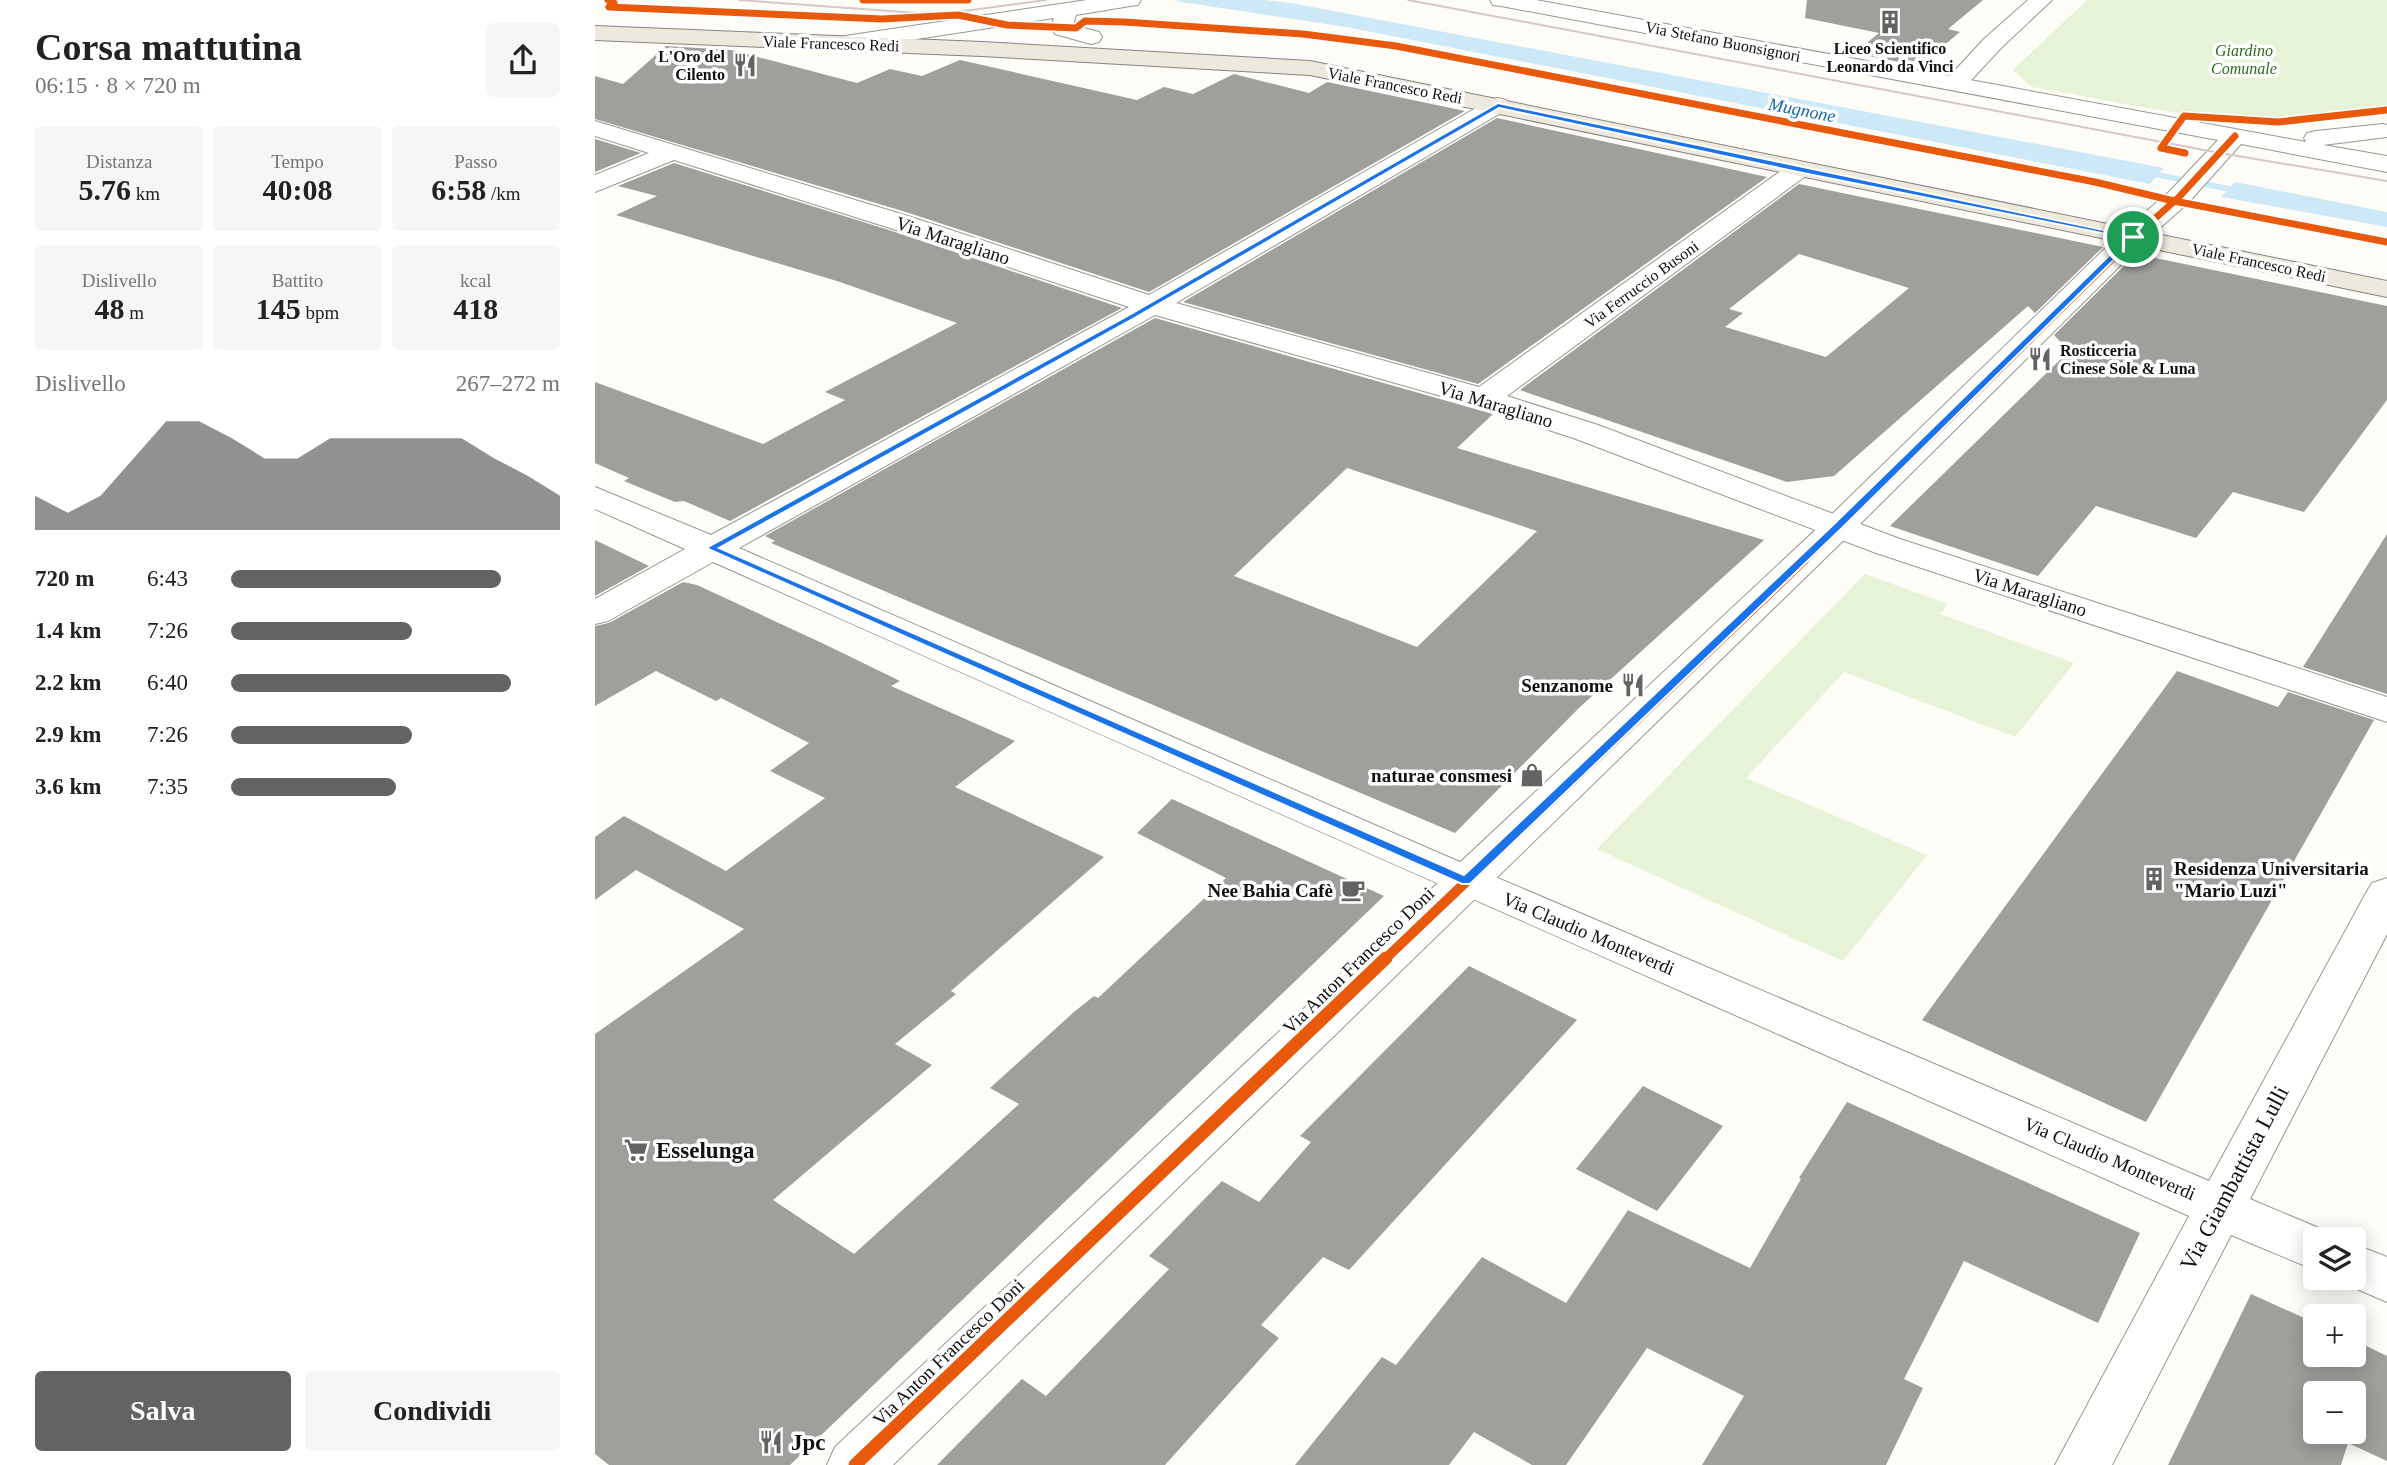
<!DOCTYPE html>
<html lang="it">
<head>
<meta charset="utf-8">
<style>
  :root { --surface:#fff; --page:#f6f6f6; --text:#222; --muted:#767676; --accent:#646362 }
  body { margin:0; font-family:Georgia,serif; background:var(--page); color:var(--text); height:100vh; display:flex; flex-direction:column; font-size:26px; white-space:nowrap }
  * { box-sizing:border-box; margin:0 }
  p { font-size:23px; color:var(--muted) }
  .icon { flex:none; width:38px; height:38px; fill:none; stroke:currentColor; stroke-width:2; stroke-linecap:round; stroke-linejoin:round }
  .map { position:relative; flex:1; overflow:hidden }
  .side { display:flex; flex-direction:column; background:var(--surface); width:595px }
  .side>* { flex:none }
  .fabs { position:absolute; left:1708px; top:1227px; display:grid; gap:14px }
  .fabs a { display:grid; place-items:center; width:63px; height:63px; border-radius:7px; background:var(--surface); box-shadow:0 4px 18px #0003; font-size:35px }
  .pin { position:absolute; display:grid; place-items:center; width:60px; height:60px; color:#fff; margin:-30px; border:4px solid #fff; border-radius:50%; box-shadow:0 2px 7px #0007 }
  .round { display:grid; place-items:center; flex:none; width:74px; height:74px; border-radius:7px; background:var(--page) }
  .summary { display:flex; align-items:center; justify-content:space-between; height:119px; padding:0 35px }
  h1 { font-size:38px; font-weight:800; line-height:52px }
  .figures { display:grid; grid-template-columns:repeat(3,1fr); gap:10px; height:119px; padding:7px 35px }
  .figures div { display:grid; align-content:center; border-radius:7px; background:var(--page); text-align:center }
  .figures b { font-size:30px; font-weight:800 }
  .figures small { font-size:19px; font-weight:400 }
  .figures p { font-size:19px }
  .chart { height:196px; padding:14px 35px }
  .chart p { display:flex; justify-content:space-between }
  .chart svg { width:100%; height:126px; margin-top:7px; fill:var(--accent); opacity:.7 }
  .action { display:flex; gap:14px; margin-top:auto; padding:14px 35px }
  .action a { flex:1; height:80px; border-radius:7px; background:var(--accent); color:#fff; font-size:28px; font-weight:800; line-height:80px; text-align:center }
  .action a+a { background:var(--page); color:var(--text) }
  ul { padding:0 35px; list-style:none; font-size:23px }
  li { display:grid; grid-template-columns:112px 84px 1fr; align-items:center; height:52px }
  li i { height:18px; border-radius:9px; background:var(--accent) }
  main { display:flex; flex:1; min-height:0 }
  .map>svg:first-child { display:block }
  .green { fill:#e7f3d7 }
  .water { fill:#cde8f7 }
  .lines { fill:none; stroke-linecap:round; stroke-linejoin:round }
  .stream { fill:#cde8f7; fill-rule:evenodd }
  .building { fill:#a19f9c; fill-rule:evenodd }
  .minor-casing { stroke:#979795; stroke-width:2 }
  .tertiary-casing { stroke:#979795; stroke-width:2 }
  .primary-casing { stroke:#858482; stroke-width:2 }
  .minor { fill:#fffffe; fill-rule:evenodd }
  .tertiary { fill:#fffffe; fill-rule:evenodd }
  .primary { fill:#ede9dc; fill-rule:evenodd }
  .tram { stroke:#d9c6c7; stroke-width:2 }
  .cycleway-far3-casing { stroke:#fff; stroke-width:10 }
  .cycleway-far2-casing { stroke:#fff; stroke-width:12 }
  .cycleway-far1-casing { stroke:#fff; stroke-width:15 }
  .cycleway-casing { stroke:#fff; stroke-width:18 }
  .cycleway-far3 { stroke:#e8590c; stroke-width:7 }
  .cycleway-far2 { stroke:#e8590c; stroke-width:9 }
  .cycleway-far1 { stroke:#e8590c; stroke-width:10 }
  .cycleway { stroke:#e8590c; stroke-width:13 }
  .route { fill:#1a73e8; stroke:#fff; stroke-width:2; fill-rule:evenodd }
  .labels { text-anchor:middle; stroke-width:7; stroke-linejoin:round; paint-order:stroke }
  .far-street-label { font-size:16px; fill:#111; stroke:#fff }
  .far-poi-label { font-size:16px; font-weight:bold; fill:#111; stroke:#fff }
  .far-park-label { font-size:16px; font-style:italic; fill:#2f6b1f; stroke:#fff }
  .far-water-label { font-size:18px; font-style:italic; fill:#1768a6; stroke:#fff }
  .street-label { font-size:19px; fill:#111; stroke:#fff }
  .poi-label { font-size:19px; font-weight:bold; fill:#111; stroke:#fff; text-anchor:end }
  .near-poi-label { font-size:23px; font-weight:bold; fill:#111; stroke:#fff; text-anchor:start }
  .near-street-label { font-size:23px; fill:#111; stroke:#fff }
</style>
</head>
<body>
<main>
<section class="side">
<div class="summary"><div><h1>Corsa mattutina</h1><p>06:15 · 8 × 720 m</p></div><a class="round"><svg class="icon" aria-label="share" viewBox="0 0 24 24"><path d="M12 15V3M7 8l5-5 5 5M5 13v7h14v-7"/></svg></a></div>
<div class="figures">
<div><p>Distanza</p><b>5.76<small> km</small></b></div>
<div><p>Tempo</p><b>40:08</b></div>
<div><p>Passo</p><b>6:58<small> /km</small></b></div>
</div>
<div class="figures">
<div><p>Dislivello</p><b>48<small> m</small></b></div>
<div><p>Battito</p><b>145<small> bpm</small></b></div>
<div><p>kcal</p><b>418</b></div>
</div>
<div class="chart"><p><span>Dislivello</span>267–272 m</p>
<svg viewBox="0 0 160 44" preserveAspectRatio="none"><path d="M0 44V32L10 38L20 32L30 19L40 6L50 6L60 12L70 19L80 19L90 12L100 12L110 12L120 12L130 12L140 19L150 25L160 32V44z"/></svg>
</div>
<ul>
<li><b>720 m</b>6:43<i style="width:82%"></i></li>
<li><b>1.4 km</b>7:26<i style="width:55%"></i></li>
<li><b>2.2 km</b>6:40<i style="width:85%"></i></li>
<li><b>2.9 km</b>7:26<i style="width:55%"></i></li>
<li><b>3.6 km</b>7:35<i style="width:50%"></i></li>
</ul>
<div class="action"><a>Salva</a><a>Condividi</a></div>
</section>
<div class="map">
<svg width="1792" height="1465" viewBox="0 0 1792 1465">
  <rect width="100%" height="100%" fill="#fdfcf7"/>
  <g class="green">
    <path d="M1492 0H1792V106C1748 113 1704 121 1659 120 1585 118 1510 99 1437 87L1418 70Z"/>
    <path d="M1270 574 1353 604 1345 614 1479 663 1420 737 1249 672 1151 778 1332 855 1248 961 1002 849Z"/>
  </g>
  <g class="water">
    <path d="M589 0H671L701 4 1569 168 1555 184 751 27 580 1Z"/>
    <path d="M1640 182 1792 212V227L1626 197Z"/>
  </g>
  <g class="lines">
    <path class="stream" d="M1546 169 1650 189 1655 192 1650 195 1543 174 1541 172Z"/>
  </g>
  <g class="building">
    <path d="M1212 0H1388L1353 29 1365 32 1324 66 1259 53 1284 33 1210 18Z"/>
    <path d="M71 46 136 50 262 83 295 69 327 76 365 60 542 100 569 87 598 94 639 74 714 93 732 82 870 111 554 292 314 213 0 119V76L28 84Z"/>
    <path d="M902 118 1172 177 883 384 588 302Z"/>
    <path d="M0 139 46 153 0 172Z"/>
    <path d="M79 163 294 230 527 308 135 521 89 501 80 502 29 481 34 478 0 463V382L168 444 250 400 230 392 362 323 242 281 21 215 62 196 23 186Z"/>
    <path d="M1204 184 1508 247 1440 313 1433 306 1239 476 1192 482 925 390ZM1204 254 1314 288 1231 357 1130 327 1148 313 1134 309Z"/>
    <path d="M1541 254 1792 306V400L1709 512 1638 492 1601 538 1501 506 1443 576 1295 526 1474 351 1459 335Z"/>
    <path d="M560 318 898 414 862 448 1169 540 985 707 860 833 176 543 180 541 170 536ZM752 468 942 531 822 647 639 576Z"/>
    <path d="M1792 534V694L1708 667Z"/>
    <path d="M0 540 54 566 0 596Z"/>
    <path d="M88 582 102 585 227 643 305 681 296 686 420 741 360 787 509 857 356 991 361 994 300 1044 337 1065 178 1200 259 1254 424 1104 395 1088 479 1012 499 996 503 998 631 878 542 833 577 799 789 896 195 1465H14L0 1454V1034L149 929 41 870 0 900V837L29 816 131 871 230 798 175 771 214 743 126 698 121 701 61 671 0 706V626L14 623Z"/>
    <path d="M1582 671 1683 707 1693 692 1779 720 1551 1122 1327 1020Z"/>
    <path d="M874 966 982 1020 754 1270 728 1257 666 1325 684 1338 570 1465H342L427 1379 451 1396 574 1269 554 1256 627 1181 664 1202 716 1142 705 1136Z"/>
    <path d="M1048 1086 1128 1126 1062 1211 981 1169Z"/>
    <path d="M1252 1102 1545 1233 1503 1323 1369 1261 1309 1379 1328 1388 1291 1465H1107L1149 1396 1052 1348 971 1465H937L879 1432 854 1465H700L787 1357 801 1365 887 1257 971 1303 1033 1210 1155 1268 1206 1179 1204 1178Z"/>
    <path d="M1656 1294 1720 1323V1354H1759V1340L1792 1356V1461L1753 1443 1746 1465H1573ZM1720 1393H1759V1432H1720Z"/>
  </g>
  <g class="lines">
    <g class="minor-casing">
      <g id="minor">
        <path d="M1433 0H1457L1405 49 1368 89H1352L1348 84 1352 79 1389 39Z"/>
        <path d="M903 98 911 100 915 105 911 110 581 303 884 387 1194 165 1203 162 1212 165 1216 170 1212 175 912 396 1003 425 1305 539 1792 697V722L1281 553 981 439 878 405 560 315 144 548 844 853 1614 1181 1771 893 1777 883 1792 878V934L1655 1199 1738 1234 1740 1239H1720V1270L1636 1235 1517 1465H1460L1594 1216C1102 998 610 781 118 562L13 621 0 624V599L90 549 0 509V487L116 535 534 307 295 228 79 160 0 192V175L54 153 0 136V121L313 216 554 295 895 100Z"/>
        <path d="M1759 1244 1792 1257V1302L1741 1280 1740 1278H1759Z"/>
      </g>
    </g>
    <g class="tertiary-casing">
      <g id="tertiary">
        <path d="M492 0H546L543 5 535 6 481 15 478 25 504 32 507 37 504 42 496 44 460 34 456 26 459 18 250 50 242 48 239 43 242 38 250 36Z"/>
        <path d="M895 0H941L1711 142 1709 138 1712 133 1721 131 1788 124 1792 125V137L1728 145 1792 156V172L1646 144 1593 203 1548 243 1255 534 298 1465H232L240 1447 1231 520 1528 231 1575 191 1623 140 906 6 898 5Z"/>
      </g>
    </g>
    <g class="primary-casing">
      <path id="primary" d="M0 26 387 42 715 61 1792 281V297L715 75 387 56 0 40Z"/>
    </g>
    <use href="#minor" class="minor"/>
    <use href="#tertiary" class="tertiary"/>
    <use href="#primary" class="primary"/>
    <g class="tram">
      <path d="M144 0 323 13 369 11 451 0"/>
      <path d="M813 0 1625 153 1792 181"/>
    </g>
    <g class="cycleway-far3-casing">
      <g id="cycleway-far3">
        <path d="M13 0 19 3 14 7 287 19 363 15 412 25 481 28 490 21 529 22 708 34 801 46 1500 182 1579 201 1792 242"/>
        <path d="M268 0H373"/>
        <path d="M1590 153 1566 148 1589 116 1683 122 1792 110"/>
        <path d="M1527 248 1584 197 1640 136"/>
      </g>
    </g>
    <g class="cycleway-far2-casing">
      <path id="cycleway-far2" d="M1207 562 1529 246"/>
    </g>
    <g class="cycleway-far1-casing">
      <path id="cycleway-far1" d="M789 960 1209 560"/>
    </g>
    <g class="cycleway-casing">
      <path id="cycleway" d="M260 1465 791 958"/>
    </g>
    <use href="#cycleway-far3" class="cycleway-far3"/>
    <use href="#cycleway-far2" class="cycleway-far2"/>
    <use href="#cycleway-far1" class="cycleway-far1"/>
    <use href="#cycleway" class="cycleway"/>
  </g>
  <path class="route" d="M903 103 1542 237 1246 529 875 884H867L111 548 532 316ZM904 108 1203 172 1532 238 1239 524 869 875 124 548 538 319Z"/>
  <defs>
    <g id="building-bare" transform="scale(1.89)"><path d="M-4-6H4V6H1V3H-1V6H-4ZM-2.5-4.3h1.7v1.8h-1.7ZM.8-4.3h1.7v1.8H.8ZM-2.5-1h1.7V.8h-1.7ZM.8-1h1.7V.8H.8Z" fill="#646362" stroke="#fff" stroke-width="2.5" paint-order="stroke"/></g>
    <g id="restaurant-bare" transform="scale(1.89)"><path d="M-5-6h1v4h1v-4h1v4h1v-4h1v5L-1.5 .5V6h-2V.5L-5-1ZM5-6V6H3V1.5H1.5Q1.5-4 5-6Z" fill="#646362" stroke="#fff" stroke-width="2.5" paint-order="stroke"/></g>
    <g id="shop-bare" transform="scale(1.89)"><path d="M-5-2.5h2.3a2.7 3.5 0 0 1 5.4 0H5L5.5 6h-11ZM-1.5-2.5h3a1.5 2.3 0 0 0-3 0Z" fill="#646362" stroke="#fff" stroke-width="2.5" paint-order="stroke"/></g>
    <g id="cafe-bare" transform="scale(1.89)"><path d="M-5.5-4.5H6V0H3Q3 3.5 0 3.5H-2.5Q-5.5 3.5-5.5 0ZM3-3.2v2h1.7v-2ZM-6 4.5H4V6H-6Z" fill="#646362" stroke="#fff" stroke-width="2.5" paint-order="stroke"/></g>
    <g id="supermarket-bare" transform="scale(1.89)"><path d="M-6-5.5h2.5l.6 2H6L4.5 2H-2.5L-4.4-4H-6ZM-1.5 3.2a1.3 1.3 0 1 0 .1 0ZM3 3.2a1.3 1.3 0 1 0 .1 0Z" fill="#646362" stroke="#fff" stroke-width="2.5" paint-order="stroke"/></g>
  </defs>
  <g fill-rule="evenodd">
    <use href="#building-bare" x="1295" y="22"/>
    <use href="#restaurant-bare" x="150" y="65"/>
    <use href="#restaurant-bare" x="1445" y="359"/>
    <use href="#restaurant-bare" x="1038" y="685"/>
    <use href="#shop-bare" x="937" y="775"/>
    <use href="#building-bare" x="1559" y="879"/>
    <use href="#cafe-bare" x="758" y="890"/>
    <use href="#supermarket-bare" x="41" y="1150"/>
    <use href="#restaurant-bare" x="176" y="1442"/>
  </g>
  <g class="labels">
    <g class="far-street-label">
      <text transform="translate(1128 41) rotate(11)" y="6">Via Stefano Buonsignori</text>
      <text transform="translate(236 43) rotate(2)" y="6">Viale Francesco Redi</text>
      <text transform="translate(800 85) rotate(11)" y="6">Viale Francesco Redi</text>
      <text transform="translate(1664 262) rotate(12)" y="6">Viale Francesco Redi</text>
      <text transform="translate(1046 284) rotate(-36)" y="6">Via Ferruccio Busoni</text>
    </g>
    <g class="far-poi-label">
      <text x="1295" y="54">Liceo Scientifico<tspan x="1295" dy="18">Leonardo da Vinci</tspan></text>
      <text x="130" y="62" text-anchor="end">L'Oro del<tspan x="130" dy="18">Cilento</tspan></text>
      <text x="1465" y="356" text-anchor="start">Rosticceria<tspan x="1465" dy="18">Cinese Sole &amp; Luna</tspan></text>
    </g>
    <g class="far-park-label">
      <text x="1649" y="56">Giardino<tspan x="1649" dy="18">Comunale</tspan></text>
    </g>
    <g class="far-water-label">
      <text transform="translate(1207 110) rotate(11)" y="6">Mugnone</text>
    </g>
    <g class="street-label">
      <text transform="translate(358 240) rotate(18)" y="7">Via Maragliano</text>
      <text transform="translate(901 404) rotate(17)" y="7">Via Maragliano</text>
      <text transform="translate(1435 592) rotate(18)" y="7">Via Maragliano</text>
      <text transform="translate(994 933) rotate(23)" y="7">Via Claudio Monteverdi</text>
      <text transform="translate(763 960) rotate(-44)" y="7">Via Anton Francesco Doni</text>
      <text transform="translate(1515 1158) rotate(23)" y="7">Via Claudio Monteverdi</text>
      <text transform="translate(353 1352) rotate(-44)" y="7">Via Anton Francesco Doni</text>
    </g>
    <g class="poi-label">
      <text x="1018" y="692">Senzanome</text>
      <text x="917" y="782">naturae consmesi</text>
      <text x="1579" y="875" text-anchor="start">Residenza Universitaria<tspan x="1579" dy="22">"Mario Luzi"</tspan></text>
      <text x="738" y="897">Nee Bahia Cafè</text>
    </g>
    <g class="near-poi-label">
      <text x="61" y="1158">Esselunga</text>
      <text x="196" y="1450">Jpc</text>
    </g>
    <g class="near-street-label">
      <text transform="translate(1639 1178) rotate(-62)" y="8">Via Giambattista Lulli</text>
    </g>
  </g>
</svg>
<div class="fabs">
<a><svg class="icon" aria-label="layers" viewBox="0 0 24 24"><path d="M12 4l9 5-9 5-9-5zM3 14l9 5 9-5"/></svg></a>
<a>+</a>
<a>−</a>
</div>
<div class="pin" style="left:1538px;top:237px;background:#1e9e55"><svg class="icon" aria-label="arrive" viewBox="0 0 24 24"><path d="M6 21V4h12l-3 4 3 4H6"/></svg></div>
</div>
</main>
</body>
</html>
